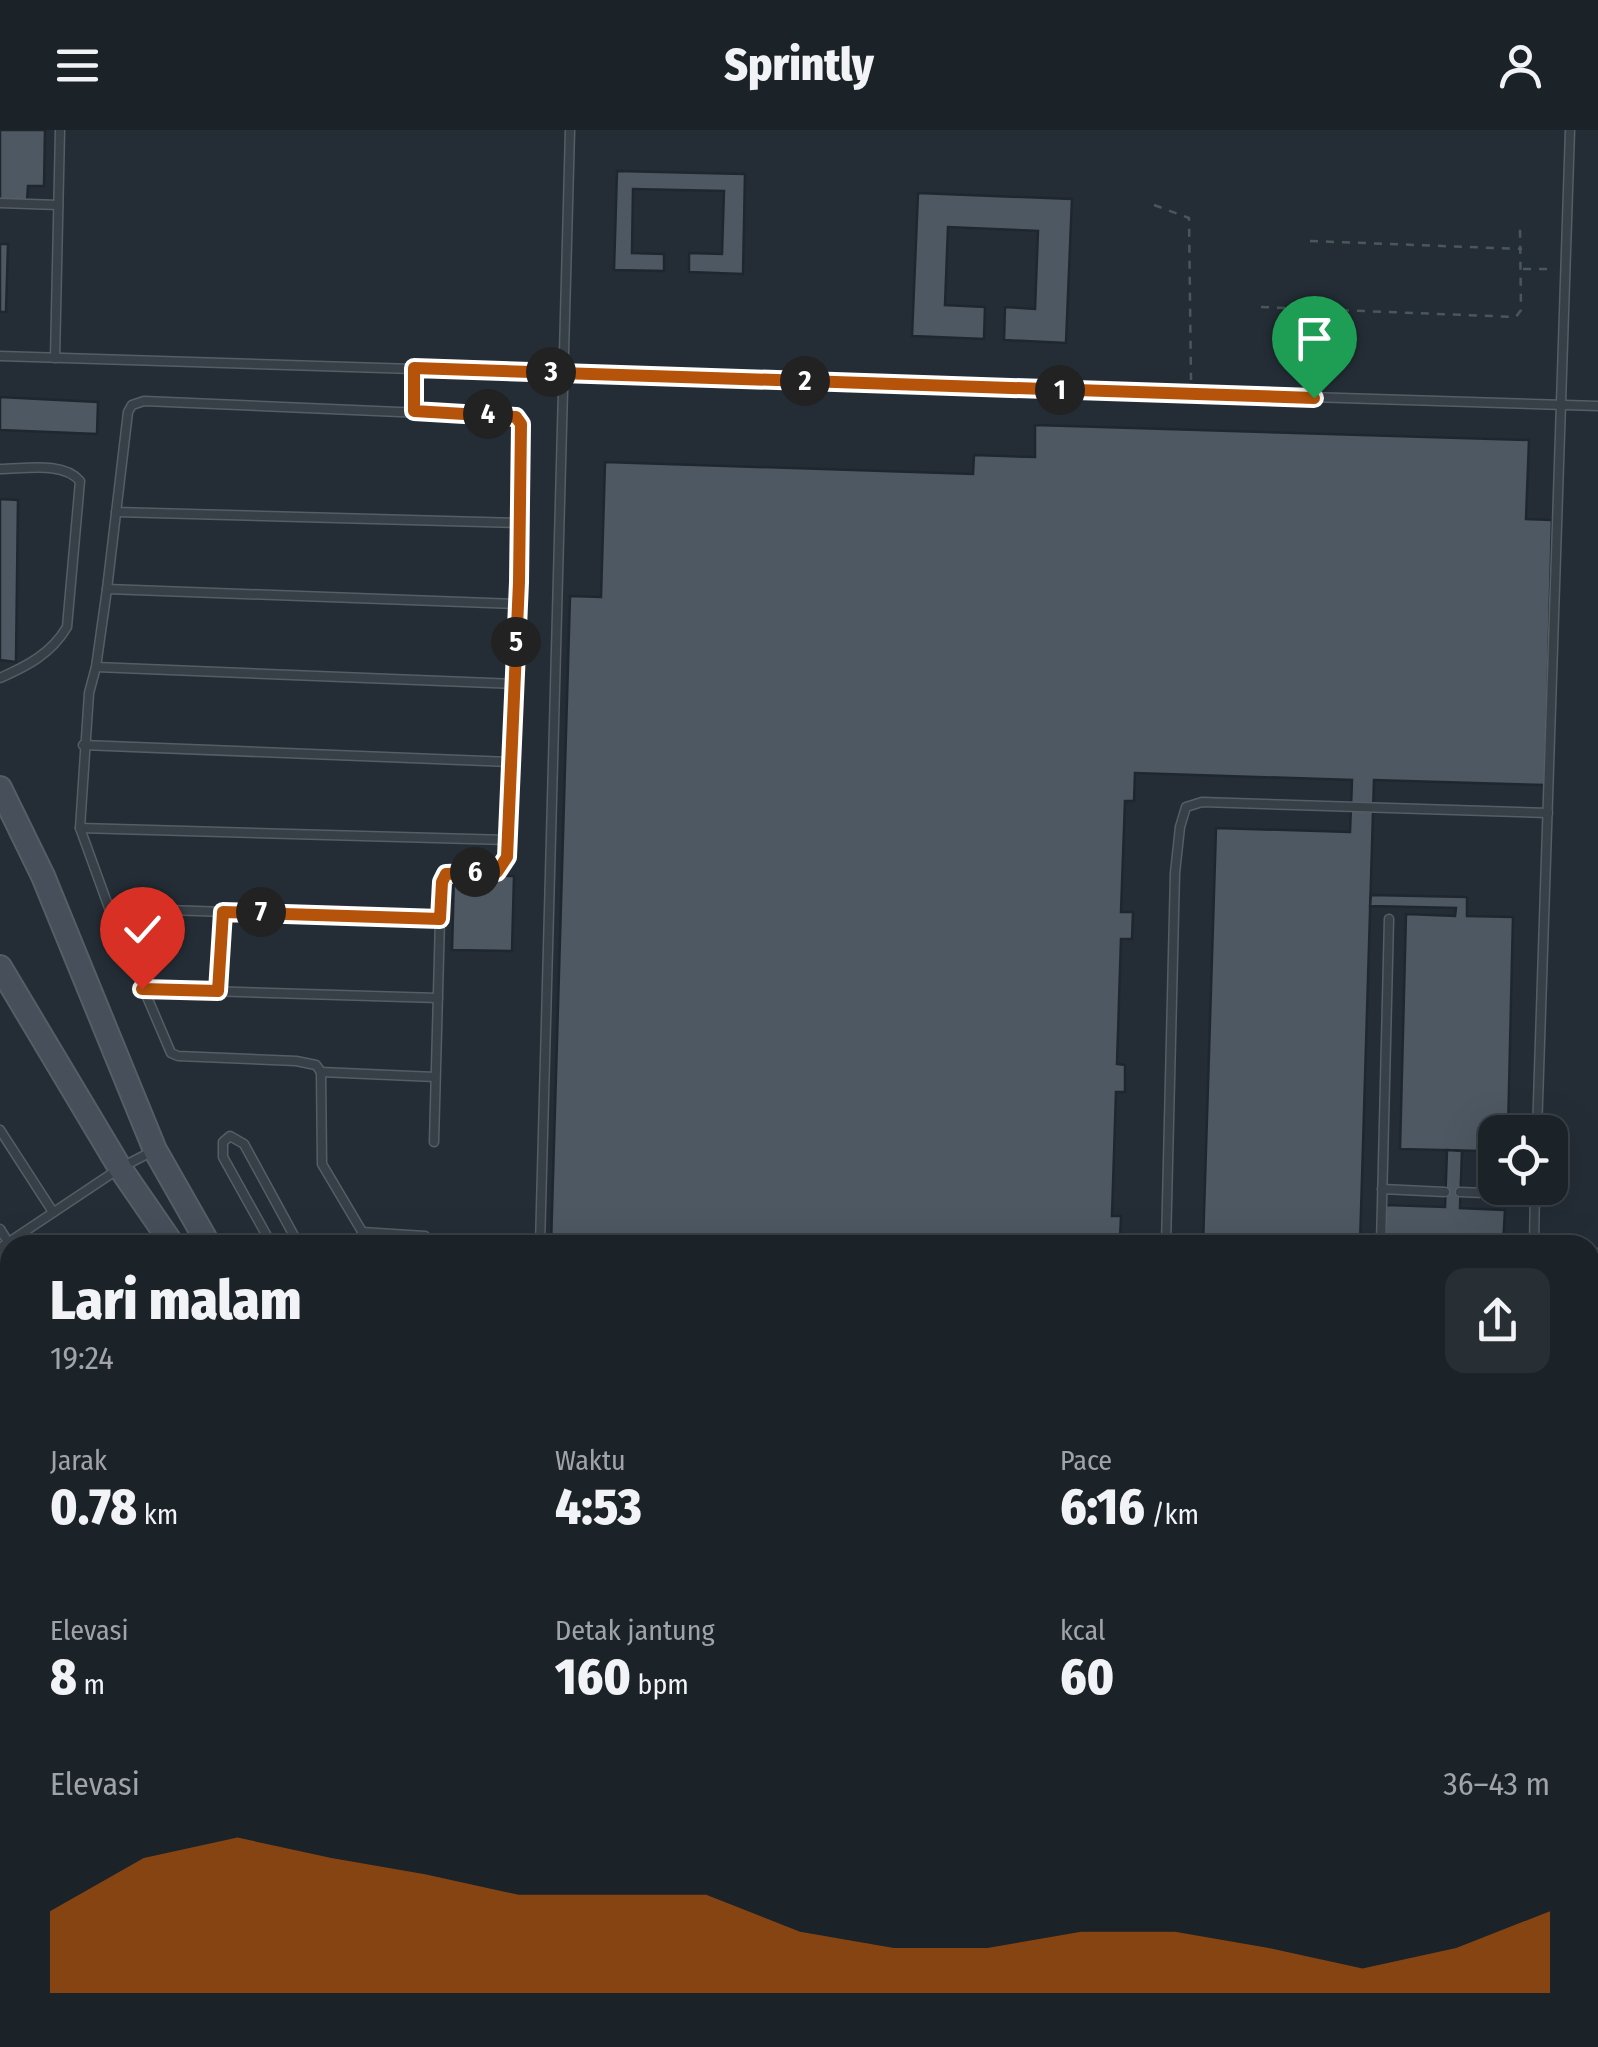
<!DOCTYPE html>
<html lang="id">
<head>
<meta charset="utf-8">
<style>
  :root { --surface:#1b2228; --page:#282f34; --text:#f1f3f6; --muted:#a0a4a8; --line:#393f45; --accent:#b45309 }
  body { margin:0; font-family:"Fira Sans Condensed",sans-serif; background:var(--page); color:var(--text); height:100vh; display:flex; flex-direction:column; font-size:38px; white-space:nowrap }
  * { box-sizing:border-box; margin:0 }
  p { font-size:32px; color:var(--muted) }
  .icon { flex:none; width:55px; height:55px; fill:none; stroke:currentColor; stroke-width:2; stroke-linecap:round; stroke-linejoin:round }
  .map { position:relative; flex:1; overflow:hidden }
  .panel { position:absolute; left:0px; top:1105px; width:1600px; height:812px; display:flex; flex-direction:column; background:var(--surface); border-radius:30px 30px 0 0; box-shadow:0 10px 40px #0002,0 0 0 2px var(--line) }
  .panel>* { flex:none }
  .controls { position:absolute; left:1478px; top:985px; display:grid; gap:20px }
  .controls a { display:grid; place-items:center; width:90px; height:90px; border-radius:20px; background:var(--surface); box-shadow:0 10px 40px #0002,0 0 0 2px var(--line); font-size:50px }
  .pin { position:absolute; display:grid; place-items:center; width:85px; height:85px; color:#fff; margin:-102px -42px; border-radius:50% 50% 50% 0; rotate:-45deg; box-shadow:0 0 10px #0007 }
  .pin .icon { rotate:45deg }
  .km { position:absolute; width:50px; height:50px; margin:-25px; border-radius:50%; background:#222; color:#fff; font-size:28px; line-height:50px; text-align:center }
  .round { display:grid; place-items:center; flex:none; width:105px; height:105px; border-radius:20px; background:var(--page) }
  .head { display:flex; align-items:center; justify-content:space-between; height:170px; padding:0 50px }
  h1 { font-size:55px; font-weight:800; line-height:75px }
  .metrics { display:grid; grid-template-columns:repeat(3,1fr); gap:15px; height:170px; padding:10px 50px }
  .metrics div { display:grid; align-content:center }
  .metrics b { font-size:50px; font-weight:800 }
  .metrics small { font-size:28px; font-weight:400 }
  .metrics p { font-size:28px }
  .chart { height:280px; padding:20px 50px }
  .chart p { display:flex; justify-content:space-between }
  .chart svg { width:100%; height:180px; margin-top:10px; fill:var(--accent); opacity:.7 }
  header { display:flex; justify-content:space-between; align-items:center; height:130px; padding:0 50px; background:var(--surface); font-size:45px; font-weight:800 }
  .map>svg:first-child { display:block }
  .building { fill:#4d5862; stroke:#1f262e; stroke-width:2.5 }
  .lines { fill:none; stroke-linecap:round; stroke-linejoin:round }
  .lane-casing { stroke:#555d65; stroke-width:11 }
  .street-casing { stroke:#555d65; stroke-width:19 }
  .secondary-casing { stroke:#555d65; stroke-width:26 }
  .path { stroke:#485859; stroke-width:2.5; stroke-dasharray:8 8; stroke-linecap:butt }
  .lane { stroke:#373f47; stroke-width:8 }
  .street { stroke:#373f47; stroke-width:15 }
  .secondary { stroke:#464f5a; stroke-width:22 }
  .route-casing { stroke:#fff; stroke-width:20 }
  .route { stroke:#b45309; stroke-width:12 }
</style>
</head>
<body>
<header><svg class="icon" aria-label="menu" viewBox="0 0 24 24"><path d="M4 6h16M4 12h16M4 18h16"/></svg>Sprintly<svg class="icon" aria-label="person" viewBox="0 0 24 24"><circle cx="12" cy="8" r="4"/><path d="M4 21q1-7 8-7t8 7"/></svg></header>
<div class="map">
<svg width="1598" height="1917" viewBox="0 0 1598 1917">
  <rect width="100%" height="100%" fill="#242d36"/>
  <g class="building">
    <path d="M0 0H45L44 56H28L27 71 0 70Z"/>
    <path d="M617 41 745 44 743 144 689 142V123L722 124 724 61 633 59 632 123 664 124V141L614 140Z"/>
    <path d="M918 63 1072 69 1066 213 1004 210 1005 177 1035 179 1038 101 948 97 945 175 985 177 984 209 912 206Z"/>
    <path d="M0 114H8L6 182H0Z"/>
    <path d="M0 267 98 272 97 304 0 300Z"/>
    <path d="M1035 295 1529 310 1526 389 1552 390 1545 655 1374 650 1360 1115H1203L1216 698 1350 702 1352 650 1135 643 1134 671H1125L1121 782H1133L1132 809H1121L1117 934 1125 935V962H1116L1112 1086H1121L1120 1110H1127V1115H551L570 466 601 467 605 332 973 344 974 325 1035 327Z"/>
    <path d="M0 369 18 370 16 532 0 530Z"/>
    <path d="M454 745 514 746 512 821 452 820Z"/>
    <path d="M1371 765 1467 767V786L1513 787 1508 1002H1495V1040H1480V1021L1400 1019 1406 784 1455 786 1456 778 1370 776Z"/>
    <path d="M1447 1020 1462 1021 1460 1078 1505 1080 1503 1115H1397V1109L1385 1108 1386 1075 1445 1077Z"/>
    <path d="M472 1109H504V1115H473Z"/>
  </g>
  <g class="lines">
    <g class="lane-casing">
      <g id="lane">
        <path d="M0 73 58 75"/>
        <path d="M0 226 1598 276"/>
        <path d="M55 228 60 0"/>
        <path d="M414 281V238"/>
        <path d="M0 339C25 339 63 331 80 351L67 497C51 524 27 536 0 548"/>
        <path d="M116 382 520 393"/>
        <path d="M107 459 518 474"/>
        <path d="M96 537 515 554"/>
        <path d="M83 615 511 632"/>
        <path d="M80 698 508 710"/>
        <path d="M109 778 440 789 442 753 446 744 497 742 507 727 508 710 519 452 521 294 516 287 144 271 132 275 128 282 107 459 96 537 89 563 80 698 109 778 171 923 178 926 296 931 316 935 321 942 322 1034 370 1115"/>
        <path d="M142 859 438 868"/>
        <path d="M218 861 223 782"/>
        <path d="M321 942 435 947"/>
        <path d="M0 1000 53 1082"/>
        <path d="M1537 1002 1570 0"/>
        <path d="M434 1012 440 789"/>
        <path d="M1382 1059 1445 1062"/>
        <path d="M1460 1062 1534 1065"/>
        <path d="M0 1099 8 1112"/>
        <path d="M362 1102 425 1106"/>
        <path d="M272 1115 223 1027V1012L230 1006 244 1014 299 1115"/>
        <path d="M540 1115 570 0"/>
        <path d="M1166 1115 1175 743 1180 697 1186 677 1202 672 1548 683"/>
        <path d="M1381 1115 1389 789"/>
        <path d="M1534 1115 1535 1058"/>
        <path d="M0 1118 120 1038 151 1022"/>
        <path d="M1590 1527 1598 1528"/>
        <path d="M589 1917 597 1908"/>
      </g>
    </g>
    <g class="street-casing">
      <g id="street">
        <path d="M1590 1256 1598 1127"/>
        <path d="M1590 1547H1598"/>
        <path d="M1590 1600H1598"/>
      </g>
    </g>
    <g class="secondary-casing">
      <g id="secondary">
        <path d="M0 658 43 746 155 1020 209 1115"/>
        <path d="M0 837 120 1038 173 1115"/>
        <path d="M662 1908 668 1917"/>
        <path d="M701 1908 707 1917"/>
      </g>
    </g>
    <g class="path">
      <path d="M1154 75 1189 88 1191 250"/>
      <path d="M1310 111 1522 119"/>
      <path d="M1523 139H1550"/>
      <path d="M1261 177 1516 187 1521 180 1520 99"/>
    </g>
    <use href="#lane" class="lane"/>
    <use href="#street" class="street"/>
    <use href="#secondary" class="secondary"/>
  </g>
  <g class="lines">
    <g class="route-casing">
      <path id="route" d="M142 859 218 861 223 782 440 789 442 752 446 744 497 742 507 727 519 452 521 294 516 287 414 281V238L1314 268"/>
    </g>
    <use href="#route" class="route"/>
  </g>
</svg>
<div class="controls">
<a><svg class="icon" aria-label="locate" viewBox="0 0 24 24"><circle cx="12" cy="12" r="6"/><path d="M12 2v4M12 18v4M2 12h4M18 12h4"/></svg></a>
</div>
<div class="pin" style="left:1314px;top:268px;background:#1e9e55"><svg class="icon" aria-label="arrive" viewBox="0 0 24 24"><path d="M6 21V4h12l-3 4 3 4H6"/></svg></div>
<div class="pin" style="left:142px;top:859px;background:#d93025"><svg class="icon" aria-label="check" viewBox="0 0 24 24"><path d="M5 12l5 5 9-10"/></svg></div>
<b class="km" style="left:1060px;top:260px">1</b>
<b class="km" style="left:805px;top:251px">2</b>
<b class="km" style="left:551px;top:242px">3</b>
<b class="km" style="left:488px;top:284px">4</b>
<b class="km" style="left:516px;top:512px">5</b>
<b class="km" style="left:475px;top:742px">6</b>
<b class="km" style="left:261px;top:782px">7</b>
<section class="panel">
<div class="head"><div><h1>Lari malam</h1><p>19:24</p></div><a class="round"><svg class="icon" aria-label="share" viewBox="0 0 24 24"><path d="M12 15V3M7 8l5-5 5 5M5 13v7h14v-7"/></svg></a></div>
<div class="metrics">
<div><p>Jarak</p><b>0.78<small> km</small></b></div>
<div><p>Waktu</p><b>4:53</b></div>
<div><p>Pace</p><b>6:16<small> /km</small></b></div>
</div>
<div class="metrics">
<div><p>Elevasi</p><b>8<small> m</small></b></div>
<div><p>Detak jantung</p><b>160<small> bpm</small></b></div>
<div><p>kcal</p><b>60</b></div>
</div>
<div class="chart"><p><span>Elevasi</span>36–43 m</p>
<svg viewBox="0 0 160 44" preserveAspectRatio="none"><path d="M0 44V24L10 11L20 6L30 11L40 15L50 20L60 20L70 20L80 29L90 33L100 33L110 29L120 29L130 33L140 38L150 33L160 24V44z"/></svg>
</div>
</section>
</div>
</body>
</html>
